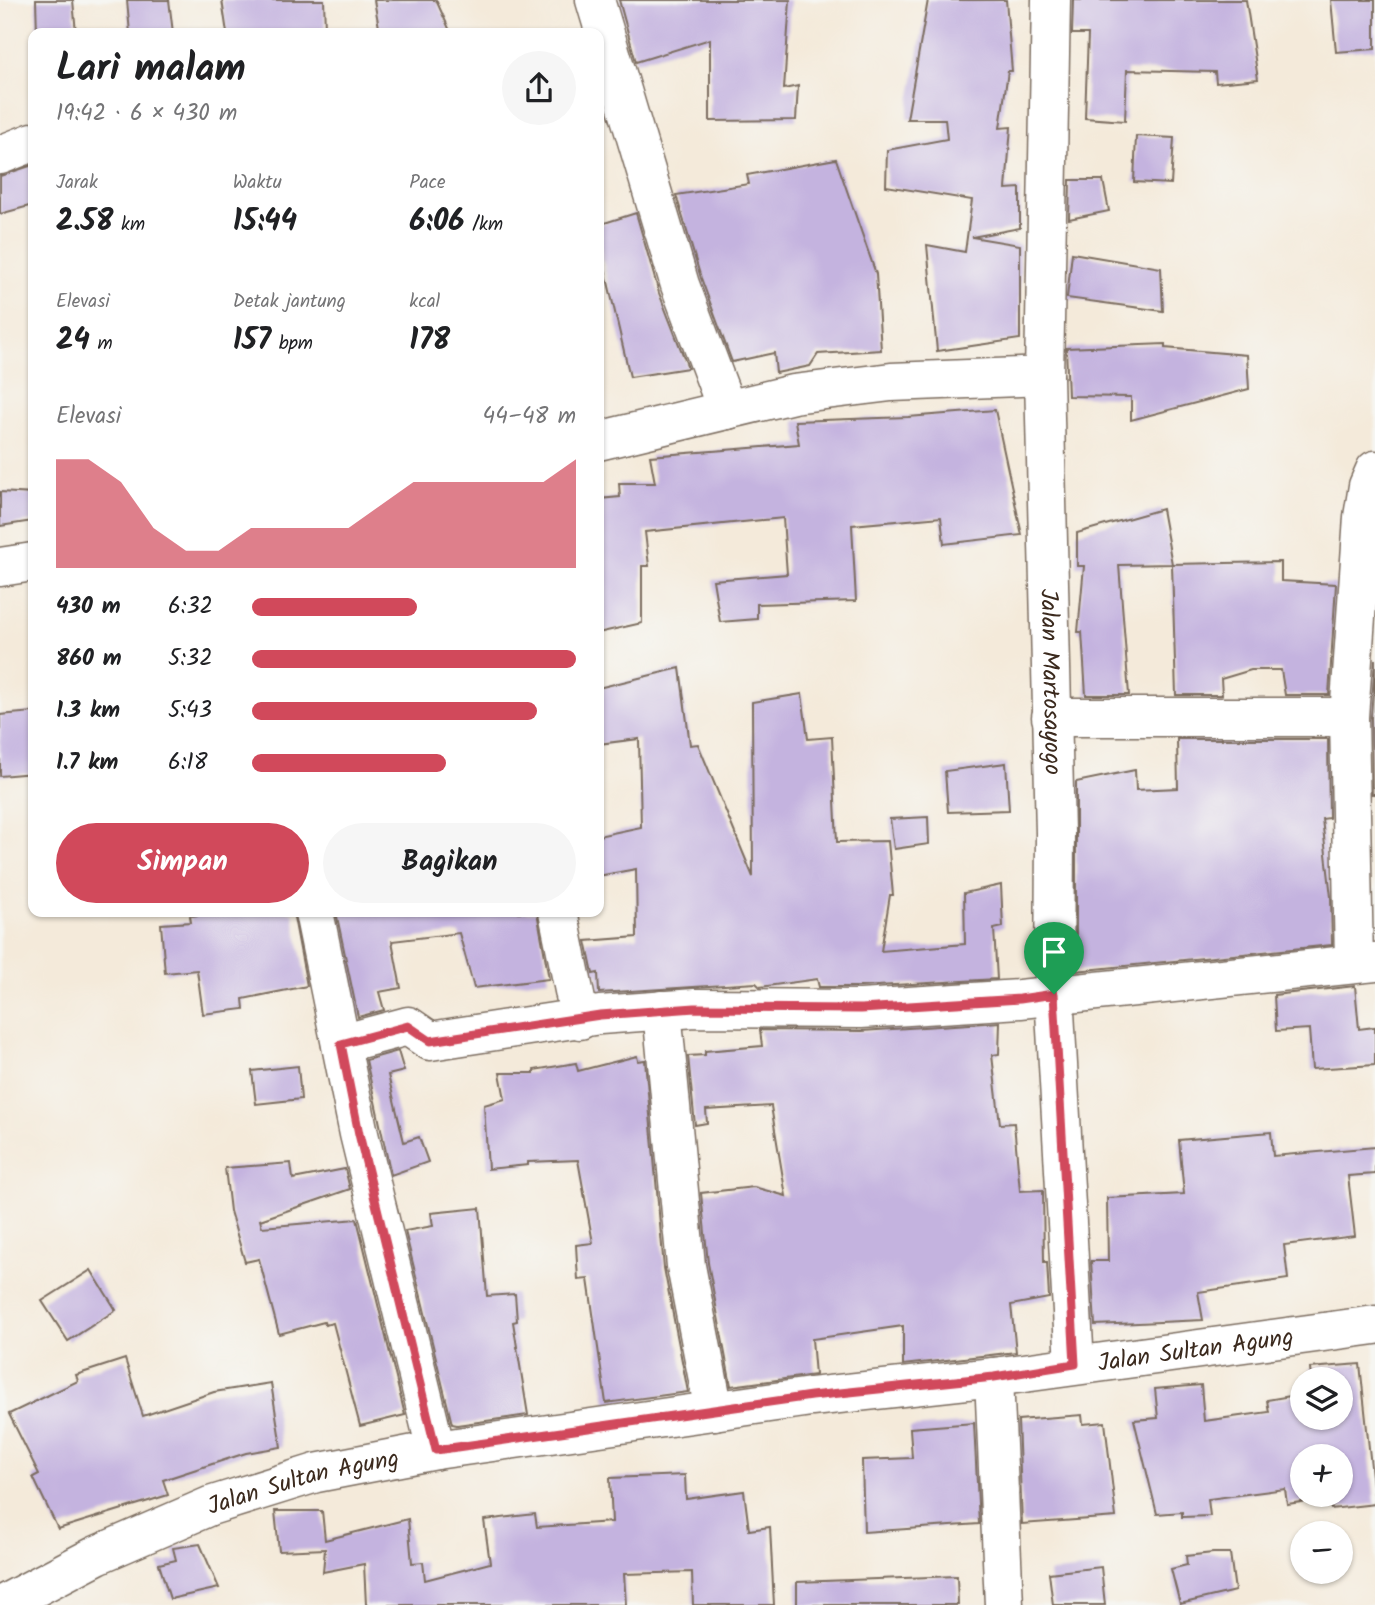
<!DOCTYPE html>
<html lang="id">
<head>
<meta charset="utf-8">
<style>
  :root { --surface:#fff; --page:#f6f6f6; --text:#202124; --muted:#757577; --accent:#d1495b }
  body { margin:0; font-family:Kalam,sans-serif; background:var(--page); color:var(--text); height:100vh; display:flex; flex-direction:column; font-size:26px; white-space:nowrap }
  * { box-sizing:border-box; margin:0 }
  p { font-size:23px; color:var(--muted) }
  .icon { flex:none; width:38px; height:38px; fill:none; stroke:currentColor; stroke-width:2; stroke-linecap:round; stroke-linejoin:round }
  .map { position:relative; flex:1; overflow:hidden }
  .sheet { position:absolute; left:28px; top:28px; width:576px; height:889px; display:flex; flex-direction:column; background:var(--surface); border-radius:14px; box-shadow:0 2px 5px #0004 }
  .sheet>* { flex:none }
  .fabs { position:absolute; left:1290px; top:1367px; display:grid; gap:14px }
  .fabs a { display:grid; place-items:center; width:63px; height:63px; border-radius:50%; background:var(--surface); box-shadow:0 2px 5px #0004; font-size:35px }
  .pin { position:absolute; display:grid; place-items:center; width:60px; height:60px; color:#fff; margin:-72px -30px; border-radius:50% 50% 50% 0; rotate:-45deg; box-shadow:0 0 7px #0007 }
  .pin .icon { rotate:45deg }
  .round { display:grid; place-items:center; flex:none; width:74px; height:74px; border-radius:37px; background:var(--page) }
  .summary { display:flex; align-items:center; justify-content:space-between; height:119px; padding:0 28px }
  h1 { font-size:38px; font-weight:800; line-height:52px }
  .figures { display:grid; grid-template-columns:repeat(3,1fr); gap:10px; height:119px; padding:7px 28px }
  .figures div { display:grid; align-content:center }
  .figures b { font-size:30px; font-weight:800 }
  .figures small { font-size:19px; font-weight:400 }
  .figures p { font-size:19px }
  .chart { height:196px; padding:14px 28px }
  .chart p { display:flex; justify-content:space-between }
  .chart svg { width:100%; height:126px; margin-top:7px; fill:var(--accent); opacity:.7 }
  .action { display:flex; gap:14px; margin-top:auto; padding:14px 28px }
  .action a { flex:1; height:80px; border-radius:42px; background:var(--accent); color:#fff; font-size:28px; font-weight:800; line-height:80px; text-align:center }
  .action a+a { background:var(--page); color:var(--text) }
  ul { padding:0 28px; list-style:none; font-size:23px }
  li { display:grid; grid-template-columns:112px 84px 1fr; align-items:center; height:52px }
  li i { height:18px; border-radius:9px; background:var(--accent) }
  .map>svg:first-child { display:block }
  .building { fill:#c4b3df; fill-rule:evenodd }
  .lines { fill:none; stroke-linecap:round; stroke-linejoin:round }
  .minor-casing { stroke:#7c6d60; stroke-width:41 }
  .minor { stroke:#fff; stroke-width:38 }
  .route-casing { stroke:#fff; stroke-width:14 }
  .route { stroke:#d1495b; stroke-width:9 }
  .labels { text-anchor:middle; stroke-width:5; stroke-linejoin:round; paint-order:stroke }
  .street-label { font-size:24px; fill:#3b2a1e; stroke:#f6f6f2 }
</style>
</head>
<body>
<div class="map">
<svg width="1375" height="1605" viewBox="0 0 1375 1605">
  <rect width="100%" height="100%" fill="#f6f6f2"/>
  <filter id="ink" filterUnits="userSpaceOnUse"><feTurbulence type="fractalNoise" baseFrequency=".0143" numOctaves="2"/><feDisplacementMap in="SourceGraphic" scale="14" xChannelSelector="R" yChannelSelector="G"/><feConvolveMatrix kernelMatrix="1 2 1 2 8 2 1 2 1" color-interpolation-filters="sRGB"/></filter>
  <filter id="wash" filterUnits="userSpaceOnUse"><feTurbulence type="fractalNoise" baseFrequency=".00686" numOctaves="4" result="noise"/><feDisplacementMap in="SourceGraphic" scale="28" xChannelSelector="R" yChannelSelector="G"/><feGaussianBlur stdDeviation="1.57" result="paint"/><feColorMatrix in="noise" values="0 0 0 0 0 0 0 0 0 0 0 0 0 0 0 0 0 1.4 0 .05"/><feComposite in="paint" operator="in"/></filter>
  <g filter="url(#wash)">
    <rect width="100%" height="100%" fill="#f4eada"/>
    <g id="blocks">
      <g class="building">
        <path d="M36 0H73L76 33H37Z"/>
        <path d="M127 0H169L173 33H130Z"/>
        <path d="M222 0H324L325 29 301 33H227Z"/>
        <path d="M374 0H436L451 33H380Z"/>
        <path d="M619 0H790L784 89 798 86 796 120 710 121V39L636 62Z"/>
        <path d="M928 0H1006L1012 71H1008L1000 128 1011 127 1006 189 1020 188V228L972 237 1020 245V339L937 351 927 245 965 252 972 200 886 186 887 150 947 139 945 119H907Z"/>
        <path d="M1073 0H1246L1258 79 1216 83 1215 72 1127 70 1125 121 1085 118 1088 34H1072Z"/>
        <path d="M1331 0H1375V49L1336 52Z"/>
        <path d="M1136 136 1174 138 1171 184 1134 182Z"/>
        <path d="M836 159 876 274 881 350 818 354 810 366 776 373 774 353 732 362 701 278 676 195 749 184 747 175Z"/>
        <path d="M33 165V205L0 214V176Z"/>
        <path d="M1070 180H1103L1109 211 1069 219Z"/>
        <path d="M636 213 659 293 688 368 630 377 598 239V225Z"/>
        <path d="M1072 253 1161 268 1163 311 1067 298Z"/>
        <path d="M1165 344V348L1247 355 1249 389 1131 420V397L1068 396 1066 348Z"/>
        <path d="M995 410 1022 535 944 544 941 517 852 525 856 601 757 604V619L720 622 713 580 787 574 783 518 645 532 649 566H642V623L598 633 599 499 620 497 619 483H655L650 456 799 444 795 421 908 417Z"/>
        <path d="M0 492 33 494V521L0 526Z"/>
        <path d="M1162 509 1172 564 1119 565 1129 695H1086L1082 632H1078L1084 566H1077V533Z"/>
        <path d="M1281 562V581L1336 584 1329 695H1285L1281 670H1251L1221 679 1222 695H1176L1172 564Z"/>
        <path d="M1375 659V794H1372L1371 718Z"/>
        <path d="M680 668 690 745 698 744 753 877 752 702 802 694 808 739 832 737 837 842 888 841 893 895H890L881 951 965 944 964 893 1001 885 1003 927 994 929 997 979 860 987H819L817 979 760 987 756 983 599 993 598 973 593 974 586 941 637 937 636 869 598 876V836L641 827 639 739 598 744V688Z"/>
        <path d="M33 712V773L0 776V715Z"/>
        <path d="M1177 739H1328L1329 818 1322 819 1331 897 1332 945 1076 971V782L1135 770 1136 790 1178 788Z"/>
        <path d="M1006 763 1009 810 948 812 945 771Z"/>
        <path d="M928 817 929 844 894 849 890 819Z"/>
        <path d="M220 912H293L307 986 243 999 244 1009 203 1014 197 970 165 973 161 924 191 922 190 916Z"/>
        <path d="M336 912H537L549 979 474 988 459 933 392 941 401 988 379 992 384 1010 358 1017Z"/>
        <path d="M1355 986 1359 1029 1375 1027V1065L1312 1069 1309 1029 1276 1031 1274 995Z"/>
        <path d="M1000 1022 999 1054 992 1055 1000 1124 1014 1123 1020 1191 1043 1190 1044 1262H1047L1049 1298 1011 1305 1016 1352 903 1365V1326L812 1339 815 1375 731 1386 708 1263 701 1193 754 1187 786 1196 771 1106 706 1110 707 1123 695 1125 688 1056 705 1055V1051L762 1046 760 1030 862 1031Z"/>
        <path d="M398 1051 404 1071 388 1075 404 1142 419 1137 428 1162 391 1175 366 1060Z"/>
        <path d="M637 1056 638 1061 645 1060 664 1268 688 1392 606 1403 588 1279 578 1280 576 1245 593 1243 578 1160 528 1162V1165L488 1169 484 1105 505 1099 500 1073H534V1070L576 1063 578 1071Z"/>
        <path d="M298 1066 301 1099 256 1104 252 1071Z"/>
        <path d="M1271 1132 1273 1156 1375 1147V1174L1348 1176 1355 1236 1284 1245 1288 1279 1198 1292 1203 1320 1095 1325 1091 1261H1108L1107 1198 1184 1194 1179 1140Z"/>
        <path d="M291 1163 293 1179 345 1169 350 1189 260 1220 262 1227 357 1219 405 1415 360 1426 333 1323 325 1325 324 1322 279 1334 259 1259 245 1262 230 1211 225 1168Z"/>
        <path d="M480 1208 487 1296 515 1294 517 1321 513 1322 528 1415 457 1425 452 1424 405 1231 433 1226 431 1213Z"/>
        <path d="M91 1270 116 1310 68 1341 42 1301Z"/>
        <path d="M125 1359 143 1416 214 1392 271 1383 281 1447 246 1453 163 1480 168 1495 58 1529 33 1477 39 1474 9 1414 78 1381 76 1375Z"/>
        <path d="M1360 1364 1375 1504 1331 1509 1329 1498 1287 1504 1285 1489 1208 1499 1210 1516 1182 1517V1512L1157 1514 1134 1420 1158 1418 1155 1389 1201 1385 1204 1421 1269 1412 1267 1400 1302 1394V1418H1340V1379H1311L1310 1368ZM1302 1456H1340V1494H1302Z"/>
        <path d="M1082 1415 1083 1424 1105 1422 1116 1517 1022 1524 1018 1420Z"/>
        <path d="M974 1423 979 1524 864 1532 862 1460 912 1458 910 1428Z"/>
        <path d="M685 1475 686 1499 744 1491 749 1530 770 1527 774 1605H693L692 1572 624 1574 626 1605H366L364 1564 323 1572 325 1549 279 1551 275 1511H322L325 1540 408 1519 412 1563 423 1562 425 1580 490 1563 484 1520 535 1514 537 1527 612 1522 610 1478Z"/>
        <path d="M200 1544 219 1588 170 1599 159 1564 176 1560 173 1548Z"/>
        <path d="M1213 1553H1230L1235 1591 1180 1604 1171 1569 1187 1565 1186 1556Z"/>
        <path d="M1101 1567 1105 1605H1053L1049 1573Z"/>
        <path d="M957 1576 958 1605H797V1582Z"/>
      </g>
    </g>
  </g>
  <g filter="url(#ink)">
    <use href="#blocks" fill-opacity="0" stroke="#7c6d60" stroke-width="2"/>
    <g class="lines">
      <g class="minor-casing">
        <g id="minor">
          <path d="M595 0 680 285 727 410"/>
          <path id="s1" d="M1051 0 1044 376 1055 833 1054 994 1075 1364"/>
          <path d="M0 155 33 142"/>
          <path d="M598 441 793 394 891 382 1044 376"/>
          <path d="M0 567 33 562"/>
          <path d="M1051 717H1349"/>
          <path d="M314 912 359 1134 436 1450"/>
          <path d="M558 912 580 1020"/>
          <path d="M1354 962 1349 717 1363 517 1368 486 1375 470"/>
          <path d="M662 1010 686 1266 714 1411"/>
          <path d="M341 1044 408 1026 430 1041 600 1015 695 1008 861 1009 1020 999 1375 962"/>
          <path d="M994 1377 1004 1605"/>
          <path id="s2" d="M2 1605 97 1555 210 1506 316 1473 436 1450 811 1397 994 1377 1375 1325"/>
        </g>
      </g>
      <use href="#minor" class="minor"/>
    </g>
  </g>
  <g class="lines" filter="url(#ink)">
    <g class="route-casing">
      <path id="route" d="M1054 994 1075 1364 994 1377 811 1396 436 1450 359 1134 341 1044 408 1026 430 1041 600 1015 695 1008 861 1009 1020 999Z"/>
    </g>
    <use href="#route" class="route"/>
  </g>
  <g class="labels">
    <g class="street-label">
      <text dy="8" stroke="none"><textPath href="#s1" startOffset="682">Jalan Martosayogo</textPath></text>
      <text dy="8" stroke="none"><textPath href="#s2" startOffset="1230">Jalan Sultan Agung</textPath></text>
      <text dy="8" stroke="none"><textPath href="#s2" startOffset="327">Jalan Sultan Agung</textPath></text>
    </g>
  </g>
</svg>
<div class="fabs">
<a><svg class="icon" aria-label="layers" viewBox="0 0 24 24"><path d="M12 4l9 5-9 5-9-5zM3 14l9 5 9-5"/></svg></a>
<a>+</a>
<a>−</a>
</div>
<div class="pin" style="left:1054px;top:994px;background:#1e9e55"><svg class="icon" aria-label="arrive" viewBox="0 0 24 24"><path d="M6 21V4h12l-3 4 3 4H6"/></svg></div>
<section class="sheet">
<div class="summary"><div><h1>Lari malam</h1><p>19:42 · 6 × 430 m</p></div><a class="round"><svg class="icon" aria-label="share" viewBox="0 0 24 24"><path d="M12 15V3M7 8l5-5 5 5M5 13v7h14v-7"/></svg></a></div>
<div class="figures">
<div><p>Jarak</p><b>2.58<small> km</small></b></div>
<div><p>Waktu</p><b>15:44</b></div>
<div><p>Pace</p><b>6:06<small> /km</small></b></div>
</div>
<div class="figures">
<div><p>Elevasi</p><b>24<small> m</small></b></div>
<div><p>Detak jantung</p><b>157<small> bpm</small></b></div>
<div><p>kcal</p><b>178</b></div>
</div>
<div class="chart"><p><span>Elevasi</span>44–48 m</p>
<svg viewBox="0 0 160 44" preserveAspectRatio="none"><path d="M0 44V6L10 6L20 14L30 30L40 38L50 38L60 30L70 30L80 30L90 30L100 22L110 14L120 14L130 14L140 14L150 14L160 6V44z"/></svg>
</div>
<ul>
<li><b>430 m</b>6:32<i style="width:51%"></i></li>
<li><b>860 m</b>5:32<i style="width:100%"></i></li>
<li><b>1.3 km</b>5:43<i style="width:88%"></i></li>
<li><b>1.7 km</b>6:18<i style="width:60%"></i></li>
</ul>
<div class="action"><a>Simpan</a><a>Bagikan</a></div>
</section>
</div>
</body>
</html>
